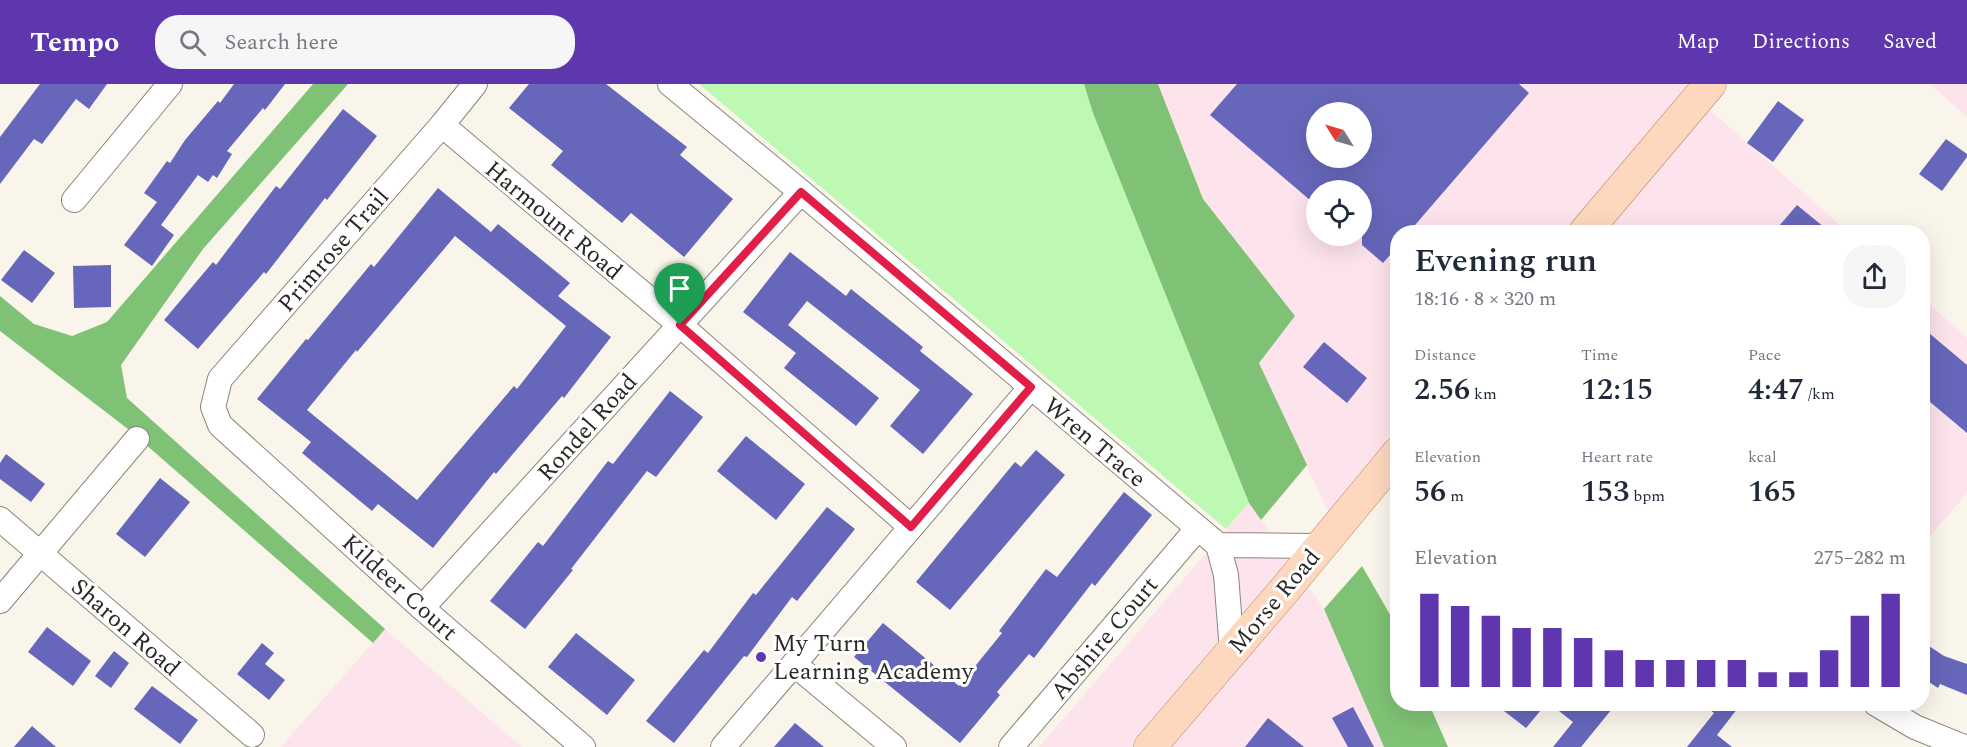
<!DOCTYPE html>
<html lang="en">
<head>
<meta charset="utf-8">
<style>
  :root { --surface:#fff; --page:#f6f6f7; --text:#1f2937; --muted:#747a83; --accent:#5e37af }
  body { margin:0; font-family:Spectral,serif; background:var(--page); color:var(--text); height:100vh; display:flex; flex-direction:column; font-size:22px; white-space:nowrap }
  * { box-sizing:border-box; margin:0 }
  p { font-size:20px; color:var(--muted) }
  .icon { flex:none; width:33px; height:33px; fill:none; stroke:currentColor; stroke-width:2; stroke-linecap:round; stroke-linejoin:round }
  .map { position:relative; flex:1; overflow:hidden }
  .details { position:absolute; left:1390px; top:141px; width:540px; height:486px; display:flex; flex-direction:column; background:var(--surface); border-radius:24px; box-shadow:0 6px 24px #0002 }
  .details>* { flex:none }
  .needle { width:39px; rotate:307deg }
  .fabs { position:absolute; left:1306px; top:18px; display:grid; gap:12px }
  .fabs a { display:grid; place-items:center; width:66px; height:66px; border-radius:50%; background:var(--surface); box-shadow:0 6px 24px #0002; font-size:30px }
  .pin { position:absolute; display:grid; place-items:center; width:51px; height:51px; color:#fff; margin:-62px -26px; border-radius:50% 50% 50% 0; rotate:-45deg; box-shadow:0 0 6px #0007 }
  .pin .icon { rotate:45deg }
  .round { display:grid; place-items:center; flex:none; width:63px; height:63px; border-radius:24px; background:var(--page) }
  .overview { display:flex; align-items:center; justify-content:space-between; height:102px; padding:0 24px }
  h1 { font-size:33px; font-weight:600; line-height:45px }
  .metrics { display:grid; grid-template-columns:repeat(3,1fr); gap:9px; height:102px; padding:6px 24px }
  .metrics div { display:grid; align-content:center }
  .metrics b { font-size:30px; font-weight:600 }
  .metrics small { font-size:16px; font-weight:400 }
  .metrics p { font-size:16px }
  .chart { height:168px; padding:12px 24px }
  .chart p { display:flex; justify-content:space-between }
  .chart svg { width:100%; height:108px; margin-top:6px; stroke:var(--accent); stroke-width:6 }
  header { display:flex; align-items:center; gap:36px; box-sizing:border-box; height:84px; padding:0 30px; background:var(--accent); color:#fff }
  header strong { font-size:28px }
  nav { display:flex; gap:33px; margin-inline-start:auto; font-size:21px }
  .search { width:420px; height:54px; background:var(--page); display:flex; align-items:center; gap:15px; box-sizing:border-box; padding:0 21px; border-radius:24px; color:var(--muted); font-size:22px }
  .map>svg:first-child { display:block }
  .commercial { fill:#fde3eb; fill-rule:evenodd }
  .green { fill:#bef9b4 }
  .forest { fill:#7fc275 }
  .building { fill:#6667ba; fill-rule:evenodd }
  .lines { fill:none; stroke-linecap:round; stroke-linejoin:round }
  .minor-casing { stroke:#89857b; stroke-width:26 }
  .major-casing { stroke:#b28a6c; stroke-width:33 }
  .minor { stroke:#fff; stroke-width:24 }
  .major { stroke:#fdd8be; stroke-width:32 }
  .route-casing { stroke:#fff; stroke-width:12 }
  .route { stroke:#e11d48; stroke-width:8 }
  .poi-dot { fill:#5e37af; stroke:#fff; stroke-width:2 }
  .labels { text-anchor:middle; stroke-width:6; stroke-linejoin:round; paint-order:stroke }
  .street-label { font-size:24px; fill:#2a2925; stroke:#fff }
  .poi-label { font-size:24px; fill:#2a2925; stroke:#fff; text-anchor:start }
</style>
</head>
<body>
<header>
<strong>Tempo</strong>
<div class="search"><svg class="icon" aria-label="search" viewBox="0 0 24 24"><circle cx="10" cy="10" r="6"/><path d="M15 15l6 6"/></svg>Search here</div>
<nav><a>Map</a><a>Directions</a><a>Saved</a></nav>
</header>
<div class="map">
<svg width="1967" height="663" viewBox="0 0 1967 663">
  <rect width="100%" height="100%" fill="#f9f5ea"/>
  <g class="commercial">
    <path d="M1158 0H1706L1695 13 1848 148H1398V366L1335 442 1259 279 1294 231 1203 115ZM1317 28H1362V74H1317ZM1317 106H1362V152H1317Z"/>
    <path d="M1930 0H1967V33Z"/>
    <path d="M1923 215 1967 254V409L1923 460Z"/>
    <path d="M1249 419 1324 525 1384 663H1039Z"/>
    <path d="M385 545 522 663H281Z"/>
  </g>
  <path class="green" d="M699 0H1084L1093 29 1249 419 1226 445Z"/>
  <g class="forest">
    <path d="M313 0H348L203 165 121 281 127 314 385 545 373 559 128 345 0 247V212L34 240 72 252 107 238Z"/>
    <path d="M1084 0H1158L1203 115 1295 232 1259 279 1307 381 1261 436 1249 419 1093 29Z"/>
    <path d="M1362 482 1392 534 1398 548V620H1429L1448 663H1384L1324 525Z"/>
  </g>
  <g class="building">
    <path d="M40 0H107L89 25 76 15 42 60 34 55 0 100V53Z"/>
    <path d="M234 0H285L265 26 263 24 227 67 232 70 217 94 213 91 208 98 198 91 161 141 174 151 152 182 124 161 157 118 144 109 167 77 170 79 185 56 218 17 220 19Z"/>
    <path d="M529 0H606L687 63 680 71 733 115 684 173 631 129 622 139 551 81 563 67 509 24Z"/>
    <path d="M1237 0H1519L1529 9 1409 148H1398V162L1383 179 1362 161V106H1317V122L1210 31ZM1317 28H1362V74H1317Z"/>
    <path d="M1778 17 1804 36 1773 78 1747 59Z"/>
    <path d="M343 25 377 52 327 116 325 114 266 190 264 188 198 265 164 236 213 178 216 181 276 102 280 105Z"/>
    <path d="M1946 55 1967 70V73L1942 107 1919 90Z"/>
    <path d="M438 104 491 148 498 140 570 199 558 212 611 253 564 314 562 312 496 390 494 388 433 464 378 420 372 427 302 369 311 358 257 315 306 255 308 256 371 180 374 183ZM455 152 566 242 517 305 514 302 417 416 307 326 356 266 357 268Z"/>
    <path d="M1797 121 1830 148H1774Z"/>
    <path d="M24 166 55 189 32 219 1 196Z"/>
    <path d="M790 168 846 212 851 205 923 263 920 267 973 310 923 370 890 342 920 306 807 217 788 241 879 314 856 342 784 284 796 269 743 228Z"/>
    <path d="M111 181V223L74 224 73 182Z"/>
    <path d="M1923 244 1967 281V349L1923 312Z"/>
    <path d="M1324 258 1367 294 1347 319 1303 283Z"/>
    <path d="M670 307 703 333 656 393 647 387 571 485 573 486 525 545 490 517 538 458 543 462 608 377 613 380Z"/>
    <path d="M746 352 805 400 776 436 717 387Z"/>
    <path d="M1036 366 1065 391 950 526 916 498 1015 378 1021 383Z"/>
    <path d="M6 370 45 400 31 418 0 395V379Z"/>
    <path d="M160 394 190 418 145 473 116 450Z"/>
    <path d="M1124 408 1152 431 1095 502 1092 499 1034 574 1029 570 997 608 1000 611 960 659 854 573 883 539 959 602 1002 549 999 547 1046 485 1057 493Z"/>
    <path d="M827 423 855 445 797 517 792 513 747 573 744 572 674 659 646 637 704 566 708 569 753 509 756 511Z"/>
    <path d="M47 543 91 577 73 602 28 568Z"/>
    <path d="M576 549 635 596 607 631 548 583Z"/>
    <path d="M1923 558 1944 572 1967 580V611L1940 600 1938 604 1923 594Z"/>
    <path d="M262 559 274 569 265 580 285 596 269 616 237 590Z"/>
    <path d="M114 567 129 579 111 604 95 592Z"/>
    <path d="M152 602 198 636 180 660 134 625Z"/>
    <path d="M1495 620H1546L1526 644Z"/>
    <path d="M1550 620H1616L1581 663H1553L1573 638Z"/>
    <path d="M1702 620H1741L1717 651 1732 663H1687L1714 629Z"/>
    <path d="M1353 623 1374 663H1348L1332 634Z"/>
    <path d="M1268 634 1304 663H1245Z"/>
    <path d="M795 639 824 663H774Z"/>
    <path d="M32 642 56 663H14Z"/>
  </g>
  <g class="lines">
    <g class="minor-casing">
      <g id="minor">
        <path d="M475 0 442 41 220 295 213 323 220 341 422 524 583 663"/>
        <path d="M670 0 801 108 1218 461 1320 462"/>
        <path d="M442 41 680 241 911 443"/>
        <path d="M74 116 170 0"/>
        <path d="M0 435 252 651"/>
        <path d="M1218 461 1226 491 1232 567"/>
        <path d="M0 517 137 355"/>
        <path d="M422 524 801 108"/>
        <path d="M794 580 894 663"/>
        <path d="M1876 620 1915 643 1964 663"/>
        <path d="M723 663 1031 303"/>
        <path d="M1011 663 1197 445"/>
      </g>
    </g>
    <g class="major-casing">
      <g id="major">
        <path d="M1585 148 1710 0"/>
        <path d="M1150 663 1282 509 1398 369"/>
      </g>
    </g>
    <use href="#minor" class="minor"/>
    <use href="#major" class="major"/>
  </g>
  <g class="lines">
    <g class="route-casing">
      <path id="route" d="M801 108 1031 303 911 443 680 241Z"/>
    </g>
    <use href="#route" class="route"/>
  </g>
  <circle class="poi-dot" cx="761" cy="573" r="6"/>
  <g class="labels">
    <g class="street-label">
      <text transform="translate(554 136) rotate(40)" y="8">Harmount Road</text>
      <text transform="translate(333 166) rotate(-49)" y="8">Primrose Trail</text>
      <text transform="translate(587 343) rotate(-48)" y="8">Rondel Road</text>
      <text transform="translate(1095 358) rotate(40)" y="8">Wren Trace</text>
      <text transform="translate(400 503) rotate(42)" y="8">Kildeer Court</text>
      <text transform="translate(1274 517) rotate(-50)" y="8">Morse Road</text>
      <text transform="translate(126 543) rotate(41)" y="8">Sharon Road</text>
      <text transform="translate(1104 554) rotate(-50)" y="8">Abshire Court</text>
    </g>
    <g class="poi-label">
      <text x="773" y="567">My Turn<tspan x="773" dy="28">Learning Academy</tspan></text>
    </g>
  </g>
</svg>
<div class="fabs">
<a><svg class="needle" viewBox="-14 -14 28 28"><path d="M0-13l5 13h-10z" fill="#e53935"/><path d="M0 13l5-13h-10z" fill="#747a83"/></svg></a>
<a><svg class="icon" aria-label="locate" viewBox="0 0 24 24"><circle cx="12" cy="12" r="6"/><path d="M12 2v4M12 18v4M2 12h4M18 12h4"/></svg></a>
</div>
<div class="pin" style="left:680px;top:241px;background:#1e9e55"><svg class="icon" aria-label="arrive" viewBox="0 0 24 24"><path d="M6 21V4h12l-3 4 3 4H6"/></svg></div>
<section class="details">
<div class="overview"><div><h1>Evening run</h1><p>18:16 · 8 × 320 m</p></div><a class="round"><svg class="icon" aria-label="share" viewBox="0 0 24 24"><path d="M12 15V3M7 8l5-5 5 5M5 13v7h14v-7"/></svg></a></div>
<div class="metrics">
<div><p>Distance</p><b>2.56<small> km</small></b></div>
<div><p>Time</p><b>12:15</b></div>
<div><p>Pace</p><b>4:47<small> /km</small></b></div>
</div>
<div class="metrics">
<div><p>Elevation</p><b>56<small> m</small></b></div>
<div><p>Heart rate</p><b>153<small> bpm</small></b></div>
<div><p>kcal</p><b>165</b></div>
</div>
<div class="chart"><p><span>Elevation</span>275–282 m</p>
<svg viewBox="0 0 160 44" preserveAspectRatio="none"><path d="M5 44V6M15 44V11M25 44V15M35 44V20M45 44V20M55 44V24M65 44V29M75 44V33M85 44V33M95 44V33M105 44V33M115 44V38M125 44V38M135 44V29M145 44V15M155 44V6"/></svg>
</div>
</section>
</div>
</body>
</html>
